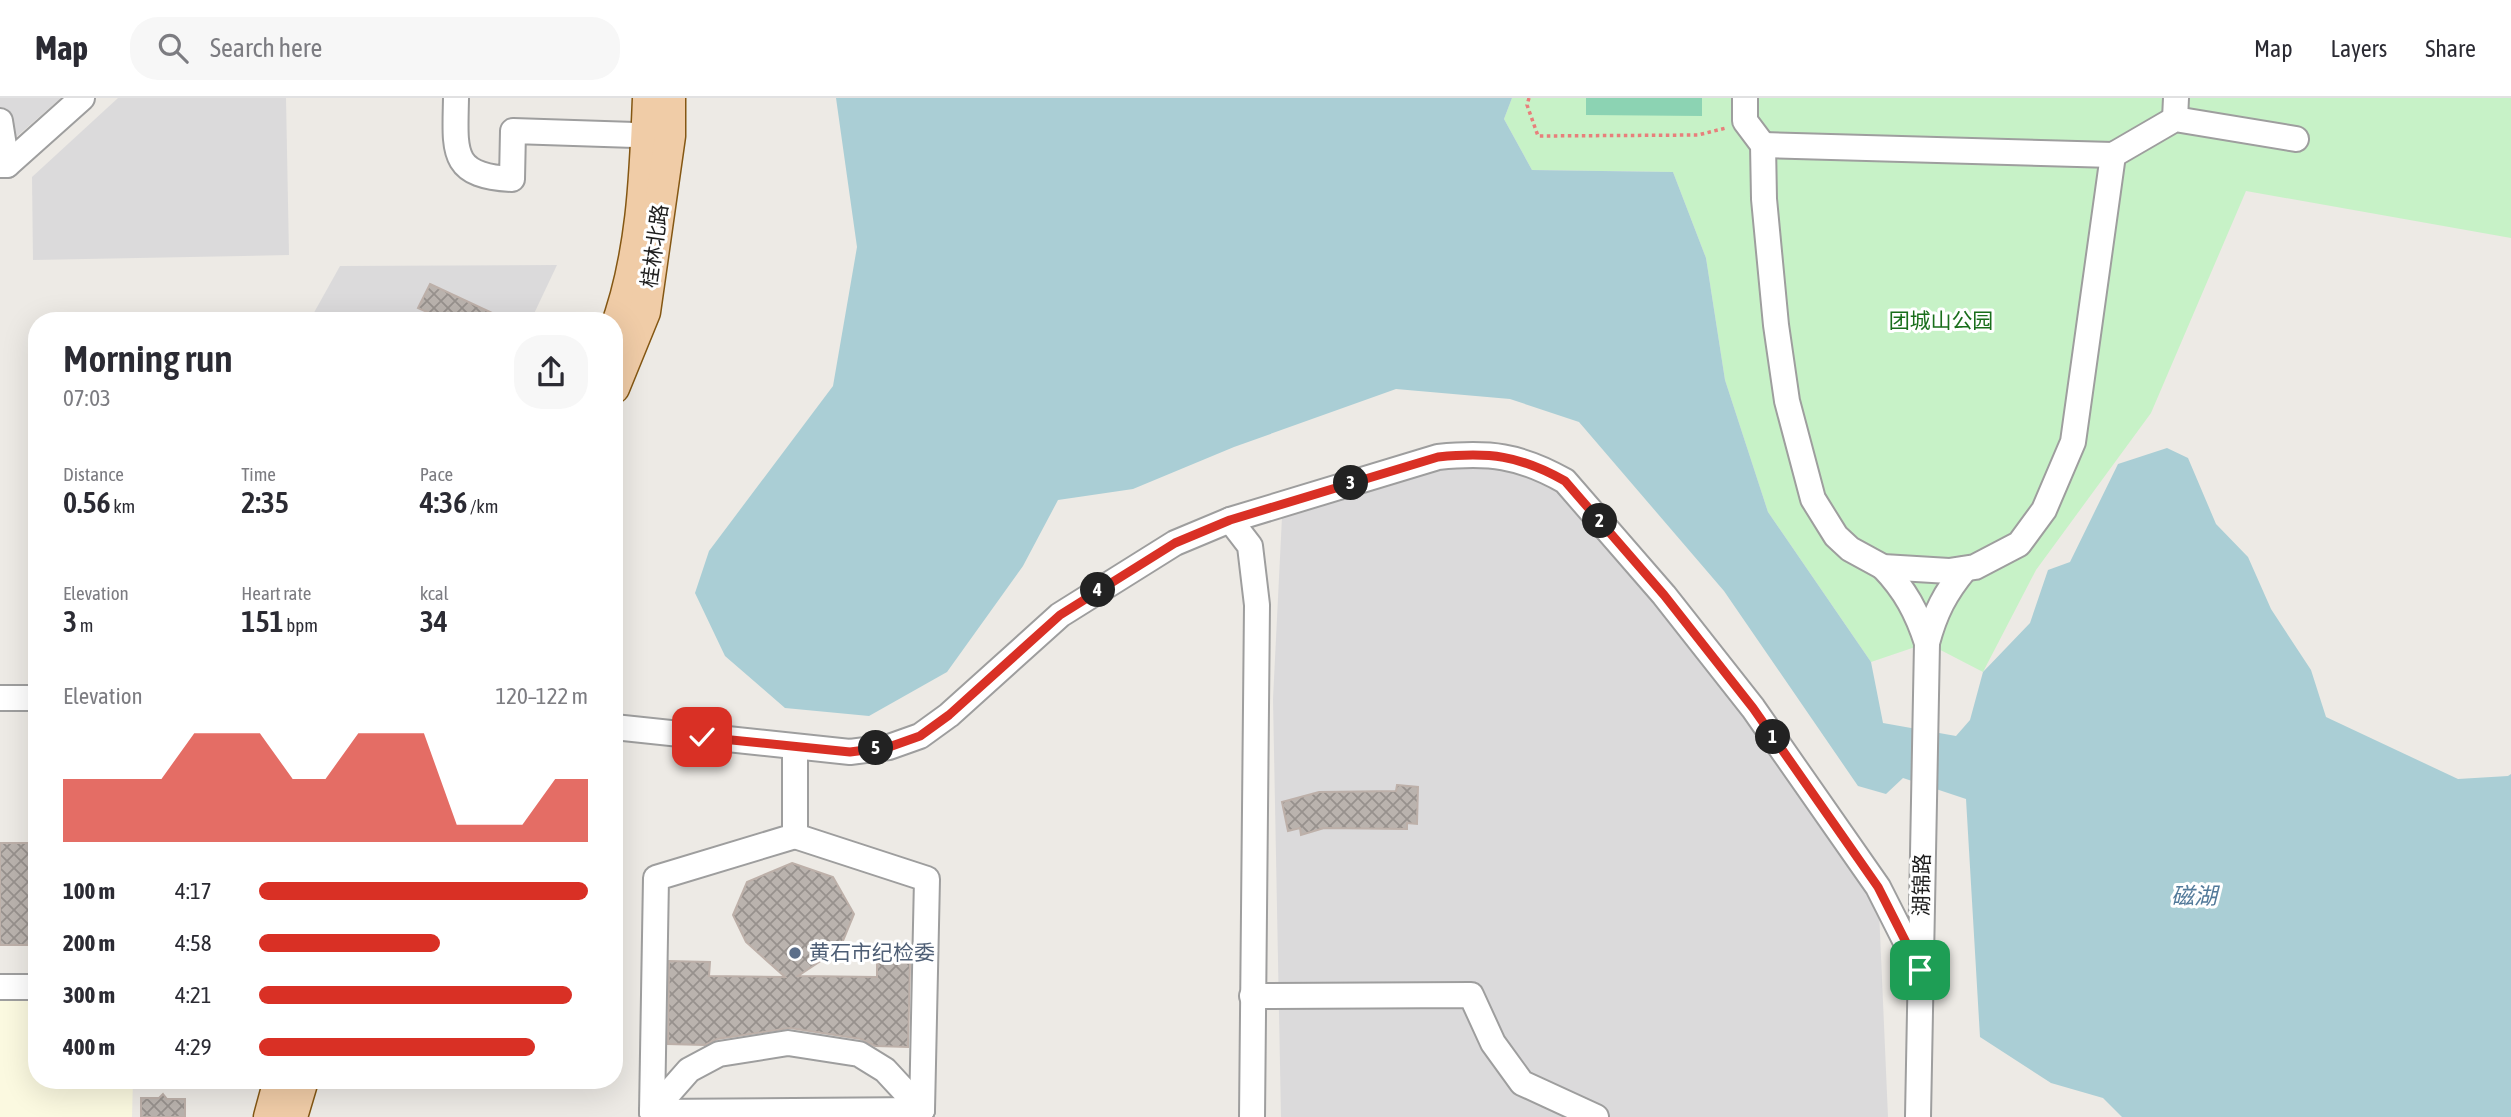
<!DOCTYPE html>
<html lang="en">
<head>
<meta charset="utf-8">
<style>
  :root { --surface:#fff; --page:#f7f7f7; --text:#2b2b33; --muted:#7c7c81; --line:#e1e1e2; --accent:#d93025 }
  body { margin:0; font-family:"Asap Condensed","Noto Sans SC",sans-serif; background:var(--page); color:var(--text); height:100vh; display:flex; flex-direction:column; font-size:26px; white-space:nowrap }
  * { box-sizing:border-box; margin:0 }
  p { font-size:23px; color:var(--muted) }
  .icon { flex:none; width:38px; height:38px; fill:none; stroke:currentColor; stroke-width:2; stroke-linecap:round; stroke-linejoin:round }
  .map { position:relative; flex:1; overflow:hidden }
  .sheet { position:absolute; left:28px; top:214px; width:595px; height:777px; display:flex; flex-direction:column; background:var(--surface); border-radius:28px; box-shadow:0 7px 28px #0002 }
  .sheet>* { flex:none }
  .pin { position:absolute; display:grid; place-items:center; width:60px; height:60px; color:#fff; margin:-30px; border-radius:14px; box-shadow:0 4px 10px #0006 }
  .km { position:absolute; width:35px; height:35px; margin:-18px; border-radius:50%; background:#222; color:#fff; font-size:19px; line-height:35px; text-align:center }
  .round { display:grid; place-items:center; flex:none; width:74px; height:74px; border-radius:28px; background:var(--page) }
  .head { display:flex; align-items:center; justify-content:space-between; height:119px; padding:0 35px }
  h1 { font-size:38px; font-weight:600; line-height:52px }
  .metrics { display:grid; grid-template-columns:repeat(3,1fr); gap:10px; height:119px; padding:7px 35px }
  .metrics div { display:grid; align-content:center }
  .metrics b { font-size:30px; font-weight:600 }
  .metrics small { font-size:19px; font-weight:400 }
  .metrics p { font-size:19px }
  .chart { height:196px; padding:14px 35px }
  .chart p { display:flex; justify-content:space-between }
  .chart svg { width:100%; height:126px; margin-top:7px; fill:var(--accent); opacity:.7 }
  ul { padding:0 35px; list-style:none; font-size:23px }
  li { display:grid; grid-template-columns:112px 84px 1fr; align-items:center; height:52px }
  li i { height:18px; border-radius:9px; background:var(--accent) }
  header { display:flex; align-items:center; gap:42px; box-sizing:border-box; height:98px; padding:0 35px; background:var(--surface); border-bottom:2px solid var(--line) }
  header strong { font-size:33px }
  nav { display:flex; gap:38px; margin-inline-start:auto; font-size:24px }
  .search { width:490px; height:63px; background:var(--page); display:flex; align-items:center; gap:18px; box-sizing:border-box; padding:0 24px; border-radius:28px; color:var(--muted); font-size:26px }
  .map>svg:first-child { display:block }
  .residential { fill:#dbdadb }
  .education { fill:#fbf9e0 }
  .park { fill:#c7f2c7 }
  .pitch { fill:#8cd3b3 }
  .water { fill:#aaced5 }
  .building { fill:url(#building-cross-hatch); stroke:#bdb0a9; stroke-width:2 }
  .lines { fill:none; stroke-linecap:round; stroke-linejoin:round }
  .minor-casing { stroke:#9e9e9e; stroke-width:28 }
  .major-casing { stroke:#845713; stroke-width:33 }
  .path { stroke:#e87f7b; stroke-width:3.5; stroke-dasharray:3.5 3.5; stroke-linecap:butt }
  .minor { stroke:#fff; stroke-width:24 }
  .major { stroke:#f0cca7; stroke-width:30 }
  .route-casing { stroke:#fff; stroke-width:14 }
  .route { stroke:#d93025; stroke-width:9 }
  .service-dot { fill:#5c6f8a; stroke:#fff; stroke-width:2.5 }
  .labels { text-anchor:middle; stroke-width:6; stroke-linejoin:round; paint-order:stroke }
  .street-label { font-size:21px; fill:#1d1d1d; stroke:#fff }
  .park-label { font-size:21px; fill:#196e1b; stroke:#fff }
  .service-label { font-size:21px; fill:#4e5e75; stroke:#fff; text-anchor:start }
  .water-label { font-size:23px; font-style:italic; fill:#537a9a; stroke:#fff }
</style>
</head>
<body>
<header>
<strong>Map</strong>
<div class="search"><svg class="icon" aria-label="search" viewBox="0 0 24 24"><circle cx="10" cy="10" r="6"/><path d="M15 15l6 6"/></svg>Search here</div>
<nav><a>Map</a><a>Layers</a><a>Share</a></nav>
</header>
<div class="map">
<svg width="2511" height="1019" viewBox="0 0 2511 1019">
  <defs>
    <pattern id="building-cross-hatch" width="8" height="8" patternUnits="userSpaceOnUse" patternTransform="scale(1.75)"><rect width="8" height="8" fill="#bab3ae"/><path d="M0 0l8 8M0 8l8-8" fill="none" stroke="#97918d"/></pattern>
  </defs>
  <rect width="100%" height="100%" fill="#edeae5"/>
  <g class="residential">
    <path d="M0 0H61L0 53Z"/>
    <path d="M118 0H286L289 157 33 162 32 79Z"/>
    <path d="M557 167 531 222 311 220 340 168Z"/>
    <path d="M1438 359 1565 383 1878 789 1888 1019H1281L1273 601 1282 419Z"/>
  </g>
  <path class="education" d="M0 900H37V982H133L132 1019H0Z"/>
  <path class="park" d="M1512 0H2511V140L2246 93 2151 315 2036 472 1983 574 1927 545 1871 564 1768 414 1725 282 1706 160 1673 74 1532 72 1504 21Z"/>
  <path class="pitch" d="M1586 0H1702V18L1586 17Z"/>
  <path class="water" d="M836 0H1512L1504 21 1532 72 1673 74 1706 160 1725 282 1768 414 1871 564 1883 625 1956 638 1970 622 1983 574 2030 525 2048 472 2070 464 2118 366 2167 350 2188 360 2216 426 2248 459 2271 511 2311 572 2326 619 2458 681 2508 678 2511 676V1019H2122L2103 1000 2051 985 1980 939 1966 701 1903 680 1886 696 1858 688 1724 493 1579 324 1510 301 1396 291 1234 349 1133 391 1058 402 1023 468 947 574 869 618 785 610 725 558 695 495 709 453 833 288 857 149Z"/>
  <g class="building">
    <path d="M430 186 507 222H445L418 210Z"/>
    <path d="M1397 687 1418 689 1417 726 1407 725V731L1324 730 1301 737 1300 730 1288 733 1282 704 1319 694 1396 693Z"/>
    <rect x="0" y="745" width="37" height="102"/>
    <path d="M792 765 833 779 854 816 840 850 798 878 877 879V865H910L908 949 875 948 861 941 790 930 717 941 705 947 668 946 669 863 710 864 709 878 785 879 746 844 733 817 747 784Z"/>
    <path d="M163 996 167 1001H185V1019H141V1000H159Z"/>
  </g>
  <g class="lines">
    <g class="minor-casing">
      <g id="minor">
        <path d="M456 0C455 54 450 78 512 81L513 33 665 38"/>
        <path d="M1745 0V23L1763 47 1764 101 1776 227 1787 303 1813 401 1836 438 1850 451 1883 469 1949 473 1975 469 2019 446 2044 412 2073 344 2113 57"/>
        <path d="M2175 21 2176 0"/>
        <path d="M0 23 7 67"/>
        <path d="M1763 47 2113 57 2175 21 2296 41"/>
        <path d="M0 67H7L82 0"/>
        <path d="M1230 422 1250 448 1257 507 1252 1019"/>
        <path d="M1883 469C1905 492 1917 514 1927 545L1918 1019"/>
        <path d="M1927 545C1935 515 1945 495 1965 471"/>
        <path d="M0 600H37"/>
        <path d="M614 629 850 654 889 649 920 638 949 617 1060 517 1175 445 1230 422 1438 359C1489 354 1519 357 1565 383L1664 497 1753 610 1878 789 1920 872"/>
        <path d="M795 738 927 781 922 1012"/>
        <path d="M0 889H37"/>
        <path d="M1252 898 1471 897 1493 945 1522 985 1596 1019"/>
        <path d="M652 1014 656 780 795 738V650"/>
        <path d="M652 1014 689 972 719 956 788 945 859 956 885 972 922 1012"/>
        <path d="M652 1014 922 1012"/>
      </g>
    </g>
    <g class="major-casing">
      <g id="major">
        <path d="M614 234C642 160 645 78 648 0"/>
        <path d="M614 290 645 214 670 38V0"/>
        <path d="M269 1019 279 982"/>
        <path d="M292 1019 303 982"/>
      </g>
    </g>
    <path class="path" d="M1529 0 1527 7 1538 38 1698 37 1726 30"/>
    <use href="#minor" class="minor"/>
    <use href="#major" class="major"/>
  </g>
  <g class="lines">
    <g class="route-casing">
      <path id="route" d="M702 639 850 654 889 649 920 638 949 617 1060 517 1175 445 1230 422 1438 359C1489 354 1519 357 1565 383L1664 497 1753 610 1878 789 1920 872"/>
    </g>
    <use href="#route" class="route"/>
  </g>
  <circle class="service-dot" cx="795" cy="855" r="7"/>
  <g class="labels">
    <g class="street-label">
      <text transform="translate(655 148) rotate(-82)" y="7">桂林北路</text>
      <text transform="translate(1922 787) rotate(-89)" y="7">湖锦路</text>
    </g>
    <g class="park-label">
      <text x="1941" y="230">团城山公园</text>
    </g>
    <g class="service-label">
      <text x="809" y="862">黄石市纪检委</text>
    </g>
    <g class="water-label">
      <text x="2194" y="806">磁湖</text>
    </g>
  </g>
</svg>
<div class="pin" style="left:1920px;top:872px;background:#1e9e55"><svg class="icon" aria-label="arrive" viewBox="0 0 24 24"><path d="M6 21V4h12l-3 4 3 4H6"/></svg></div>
<div class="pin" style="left:702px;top:639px;background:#d93025"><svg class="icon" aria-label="check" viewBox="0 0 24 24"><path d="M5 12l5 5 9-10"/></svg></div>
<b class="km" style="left:1773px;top:639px">1</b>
<b class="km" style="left:1600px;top:423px">2</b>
<b class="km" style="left:1351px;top:385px">3</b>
<b class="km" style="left:1098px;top:492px">4</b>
<b class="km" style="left:876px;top:650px">5</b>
<section class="sheet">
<div class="head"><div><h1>Morning run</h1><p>07:03</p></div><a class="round"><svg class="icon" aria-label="share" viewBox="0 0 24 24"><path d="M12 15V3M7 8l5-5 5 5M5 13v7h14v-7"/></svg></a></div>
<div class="metrics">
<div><p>Distance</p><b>0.56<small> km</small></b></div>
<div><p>Time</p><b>2:35</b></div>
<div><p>Pace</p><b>4:36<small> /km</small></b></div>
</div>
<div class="metrics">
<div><p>Elevation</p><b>3<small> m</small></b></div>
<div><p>Heart rate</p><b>151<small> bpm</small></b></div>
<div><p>kcal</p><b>34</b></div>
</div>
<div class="chart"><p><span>Elevation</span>120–122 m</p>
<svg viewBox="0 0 160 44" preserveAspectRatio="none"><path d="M0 44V22L10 22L20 22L30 22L40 6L50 6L60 6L70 22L80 22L90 6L100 6L110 6L120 38L130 38L140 38L150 22L160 22V44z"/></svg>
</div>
<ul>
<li><b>100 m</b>4:17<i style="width:100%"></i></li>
<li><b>200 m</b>4:58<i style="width:55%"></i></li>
<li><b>300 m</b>4:21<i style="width:95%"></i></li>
<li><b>400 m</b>4:29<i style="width:84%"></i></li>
</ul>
</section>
</div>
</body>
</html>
